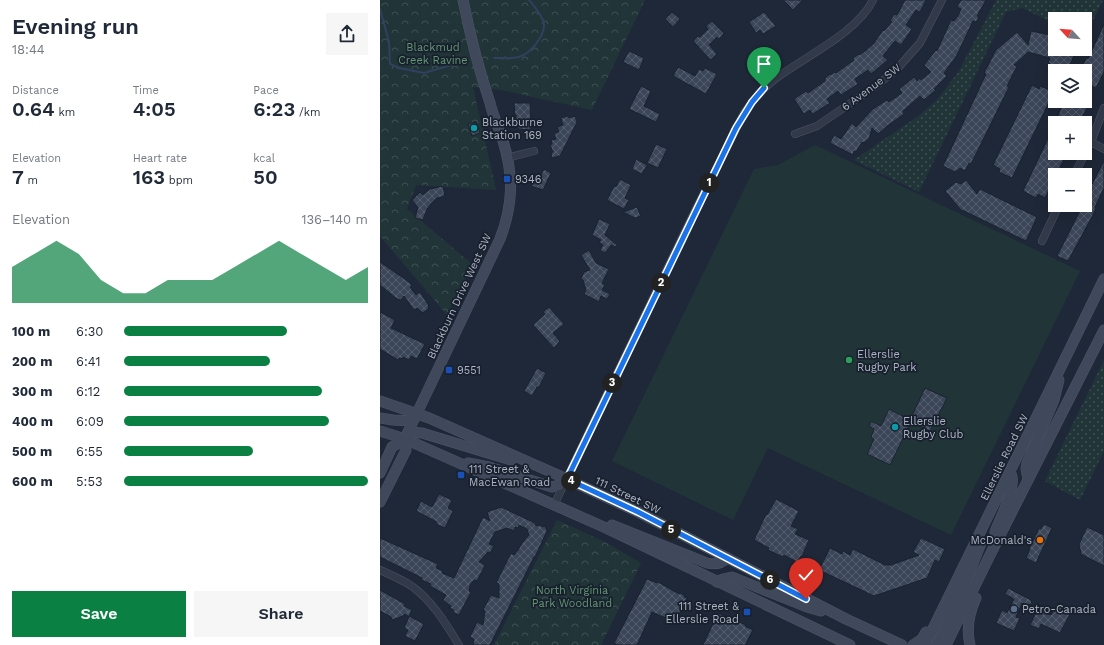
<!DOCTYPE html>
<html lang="en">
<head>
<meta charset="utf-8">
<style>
  :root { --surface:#fff; --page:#f6f6f7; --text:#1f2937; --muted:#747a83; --accent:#0b8043 }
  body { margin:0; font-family:"Work Sans",sans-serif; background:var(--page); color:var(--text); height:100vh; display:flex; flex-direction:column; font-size:15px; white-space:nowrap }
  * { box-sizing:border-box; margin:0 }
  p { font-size:13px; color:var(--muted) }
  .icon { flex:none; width:22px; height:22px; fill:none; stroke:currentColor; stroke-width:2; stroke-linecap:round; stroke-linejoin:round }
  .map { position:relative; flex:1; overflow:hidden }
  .drawer { display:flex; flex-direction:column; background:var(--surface); width:380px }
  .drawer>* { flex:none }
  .needle { width:26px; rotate:296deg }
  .buttons { position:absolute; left:668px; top:12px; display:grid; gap:8px }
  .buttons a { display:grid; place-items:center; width:44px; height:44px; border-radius:0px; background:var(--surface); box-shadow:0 4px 16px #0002; font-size:20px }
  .pin { position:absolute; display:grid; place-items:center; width:34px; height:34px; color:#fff; margin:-41px -17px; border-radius:50% 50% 50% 0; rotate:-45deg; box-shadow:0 0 4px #0007 }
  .pin .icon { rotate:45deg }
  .km { position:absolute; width:20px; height:20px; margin:-10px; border-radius:50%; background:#222; color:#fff; font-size:11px; line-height:20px; text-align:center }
  .round { display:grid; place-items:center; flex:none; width:42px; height:42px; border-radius:0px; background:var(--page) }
  .overview { display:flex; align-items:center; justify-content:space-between; height:68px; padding:0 12px }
  h1 { font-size:22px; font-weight:600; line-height:30px }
  .stats { display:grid; grid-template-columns:repeat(3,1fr); gap:6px; height:68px; padding:4px 12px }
  .stats div { display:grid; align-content:center }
  .stats b { font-size:20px; font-weight:600 }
  .stats small { font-size:11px; font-weight:400 }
  .stats p { font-size:11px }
  .chart { height:112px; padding:8px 12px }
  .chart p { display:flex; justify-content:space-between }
  .chart svg { width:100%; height:72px; margin-top:4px; fill:var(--accent); opacity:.7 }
  .cta { display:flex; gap:8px; margin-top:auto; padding:8px 12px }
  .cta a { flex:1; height:46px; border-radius:0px; background:var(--accent); color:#fff; font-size:16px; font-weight:600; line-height:46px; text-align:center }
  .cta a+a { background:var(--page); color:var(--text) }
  ul { padding:0 12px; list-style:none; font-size:13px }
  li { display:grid; grid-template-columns:64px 48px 1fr; align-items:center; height:30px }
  li i { height:10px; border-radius:5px; background:var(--accent) }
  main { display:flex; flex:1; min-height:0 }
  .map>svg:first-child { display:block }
  .grass { fill:#213539 }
  .forest { fill:url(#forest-crowns) }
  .park { fill:url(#park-dots) }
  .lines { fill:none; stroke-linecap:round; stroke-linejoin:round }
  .stream { stroke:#2f415f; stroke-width:2 }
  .building { fill:url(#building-cross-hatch); stroke:#1a222f }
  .street-casing { stroke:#4d5564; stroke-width:8 }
  .secondary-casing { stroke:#4d5564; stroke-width:11 }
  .street { stroke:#323a49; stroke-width:7 }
  .secondary { stroke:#40495c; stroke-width:10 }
  .route-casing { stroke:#fff; stroke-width:8 }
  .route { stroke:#1a73e8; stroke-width:5 }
  .culture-dot { fill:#0f9aa8; stroke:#18202d; stroke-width:1.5 }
  .transit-dot { fill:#1a4fb4; stroke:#18202d; stroke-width:1.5 }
  .leisure-dot { fill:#2e9e5b; stroke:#18202d; stroke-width:1.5 }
  .food-dot { fill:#e8710a; stroke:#18202d; stroke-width:1.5 }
  .service-dot { fill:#5c6f8a; stroke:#18202d; stroke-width:1.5 }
  .labels { text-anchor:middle; stroke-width:3.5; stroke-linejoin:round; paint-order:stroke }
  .park-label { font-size:11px; fill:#639772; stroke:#18202d }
  .street-label { font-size:11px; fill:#adb5c6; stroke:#18202d }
  .poi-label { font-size:11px; fill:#adb5c6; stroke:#18202d; text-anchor:start }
</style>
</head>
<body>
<main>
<section class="drawer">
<div class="overview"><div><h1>Evening run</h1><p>18:44</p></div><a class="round"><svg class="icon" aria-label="share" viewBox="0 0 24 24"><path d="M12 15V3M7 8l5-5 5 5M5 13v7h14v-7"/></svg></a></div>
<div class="stats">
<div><p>Distance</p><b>0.64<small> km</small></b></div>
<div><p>Time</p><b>4:05</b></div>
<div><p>Pace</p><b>6:23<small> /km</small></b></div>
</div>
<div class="stats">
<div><p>Elevation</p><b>7<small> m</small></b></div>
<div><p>Heart rate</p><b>163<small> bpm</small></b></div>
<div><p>kcal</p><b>50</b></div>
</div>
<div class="chart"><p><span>Elevation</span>136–140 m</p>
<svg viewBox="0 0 160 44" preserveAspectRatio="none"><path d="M0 44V22L10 14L20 6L30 14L40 30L50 38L60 38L70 30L80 30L90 30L100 22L110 14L120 6L130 14L140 22L150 30L160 22V44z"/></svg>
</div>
<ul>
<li><b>100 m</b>6:30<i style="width:67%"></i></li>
<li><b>200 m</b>6:41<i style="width:60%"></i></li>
<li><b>300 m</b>6:12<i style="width:81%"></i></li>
<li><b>400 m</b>6:09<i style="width:84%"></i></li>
<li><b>500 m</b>6:55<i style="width:53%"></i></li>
<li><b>600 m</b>5:53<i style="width:100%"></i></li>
</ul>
<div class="cta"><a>Save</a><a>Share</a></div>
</section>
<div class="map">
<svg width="724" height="645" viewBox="0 0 724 645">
  <defs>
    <pattern id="forest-crowns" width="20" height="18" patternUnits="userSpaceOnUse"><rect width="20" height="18" fill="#213539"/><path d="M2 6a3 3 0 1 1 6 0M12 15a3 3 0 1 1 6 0" fill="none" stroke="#3f5054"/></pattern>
    <pattern id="park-dots" width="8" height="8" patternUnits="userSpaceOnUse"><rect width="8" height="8" fill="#213539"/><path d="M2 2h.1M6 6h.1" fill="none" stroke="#3f5054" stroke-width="1.8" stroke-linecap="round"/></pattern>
    <pattern id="building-cross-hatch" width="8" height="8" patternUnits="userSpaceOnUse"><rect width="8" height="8" fill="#3b4659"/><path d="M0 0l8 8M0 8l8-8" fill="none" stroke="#555e6f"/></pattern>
  </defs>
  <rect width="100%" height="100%" fill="#1f2838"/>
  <path class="grass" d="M435 145 700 271 571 535 388 448 353 520 232 461 374 169 398 165Z"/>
  <g class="forest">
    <path d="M0 0H265L212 110 121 90 93 87 116 190 36 185 27 209 92 264 67 315 0 236Z"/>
    <path d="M177 520 223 541 261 563 221 645H114Z"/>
  </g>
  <g class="park">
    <path d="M616 0H723L705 36V19H675V24L642 8 626 12 539 192 474 160 537 117 557 100 579 71Z"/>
    <path d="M724 360V451L700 500 665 481Z"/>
  </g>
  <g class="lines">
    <g class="stream">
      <path d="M0 9 9 42 10 64 19 68 44 73 71 65 85 63"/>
      <path d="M114 58C122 58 131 59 139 57 150 54 165 36 164 24 163 16 154 6 149 0"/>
    </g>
  </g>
  <g class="building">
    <path d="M403 0H423L413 10Z"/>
    <path d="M525 0H546L540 12 536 10 526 25 532 29 521 45 515 41 503 56 508 60 491 74 488 70 475 79 478 84 461 95 458 91 447 99 450 103 433 114 430 110 424 114 414 99 426 91 428 93 445 81V78L450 74V75L455 72 456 73 474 60 473 58 479 54 480 55 485 51 494 43 503 30 504 31 512 22 510 21 514 14 517 15Z"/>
    <path d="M581 0H606L597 16 599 17 596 22 593 21 577 55 564 73 567 76 554 89 556 90 544 100 540 96 523 111 524 114 507 126 498 134 492 128 489 139 483 143 482 142 476 152 474 151 473 155 452 144 450 143 454 135 461 139 472 123 476 127 493 109 507 100 509 102 522 93 519 89 534 77 537 81 540 78 541 80 551 72 544 65 556 50 557 51 571 20 574 21 578 16 581 9 577 7Z"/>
    <path d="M292 12 300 19 293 27 285 19Z"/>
    <path d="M384 12 396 26 383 34 380 30 376 33 369 22Z"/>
    <path d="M332 21 344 33 339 39 337 37 329 45 337 54 331 60 313 41 318 36 320 37 328 29 326 26Z"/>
    <path d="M724 24V72L716 88 710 85 705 95V71L701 70 706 58 708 59Z"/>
    <path d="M651 31 675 36V49H697L687 71H683L668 63 670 58 648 52 634 65 637 66 627 86 629 87 591 164 589 163 585 171 580 168 575 172 563 166 606 74 604 73 616 50 637 32 648 45Z"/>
    <path d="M249 51 264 58 259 70 243 62Z"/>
    <path d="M298 67 315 76 319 69 323 71 325 68 337 74 326 94 293 76Z"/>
    <path d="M652 85 659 89 660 86 674 92 632 178 619 172 620 169 613 165Z"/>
    <path d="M261 86 271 91 264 106 280 114 276 122 249 109Z"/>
    <path d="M684 101H698L708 106 701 119 695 116 692 123H675Z"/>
    <path d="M134 103H150L151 130 138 129V121L136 122V115H135Z"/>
    <path d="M188 116 189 118 195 116 197 122 180 156 172 158 171 153 173 152 170 145 172 144 171 140 176 139 174 133 179 132 177 127 183 125 181 118Z"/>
    <path d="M96 122 100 133 92 136 88 124Z"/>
    <path d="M675 124V153H687L665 198 658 194 656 198 643 191Z"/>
    <path d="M276 144 287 149 278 168 267 163Z"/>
    <path d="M256 159 267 165 262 174 252 169Z"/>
    <path d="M724 161V188L715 207 716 208 713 215 688 261 677 256 703 205H705V198Z"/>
    <path d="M164 169 171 173 163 190 151 186 158 173 161 175Z"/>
    <path d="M240 179 251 185 245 198 249 200 244 209 227 200 234 186 236 187Z"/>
    <path d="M586 180 597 194 600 189 657 217 646 241 582 210H581L565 191 576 182 581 184Z"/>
    <path d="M63 186 65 196 57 198 51 204 47 209 43 220 35 218 38 207 32 200 40 192 43 195 50 189Z"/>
    <path d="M257 207 261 216 255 218 243 212Z"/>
    <path d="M219 219 230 224 225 235 237 245 236 247 231 245 225 253 220 250 223 245 219 242 221 240 212 235Z"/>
    <path d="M209 250 216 263 229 269 222 283 225 285 222 290 230 294 227 299 221 296 219 302 204 294 206 290 203 280 201 279 204 272 210 270 201 255Z"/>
    <path d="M0 262 29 282 32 285 30 287 36 295 40 292 49 306 48 307 49 308 43 313 37 308 34 310 24 296 21 300 17 299 0 285Z"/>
    <path d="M169 307 184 324 173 333 180 341 174 348 153 325 165 314 163 312Z"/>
    <path d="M0 312 15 320 11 328 45 344 37 359 31 356 29 360 23 357 22 359 19 358 18 360 0 349Z"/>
    <path d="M157 368 166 373 159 387H157L152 396 144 391Z"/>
    <path d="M545 388 567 398 550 431 531 422 510 465 487 454 494 439 491 437 494 429 489 426 491 421 501 426 509 409 530 420Z"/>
    <path d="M59 494 72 500 68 508 73 511 65 528 56 524 57 522 36 511 41 501 52 507Z"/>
    <path d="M396 499 419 511 411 526 418 529 415 534 429 540 422 556H421L417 562 404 555 403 557 388 550 389 548 374 540 386 514 387 515Z"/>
    <path d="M121 507 155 523 156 526 161 525 162 527 165 526 167 531 155 557H154L110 645H93L94 639 90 637 97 622 103 625 105 611 103 610 111 595 119 598V584L116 583 131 553 134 555 138 550 142 543 149 535 147 529 139 525 138 528 135 527 134 531 127 528 115 532 109 544 114 546 110 553 108 552 99 562 105 565 97 581 94 580 90 585 89 591 91 592 79 615 73 612 74 610 70 608 71 606 63 600 66 595 50 586 51 584 42 580V578L0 557V538L58 564 56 568 63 571 62 573 74 578 103 517 110 521 107 512Z"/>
    <path d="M664 524 672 528 656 563 646 558 650 549H649L657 533 659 528 661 529Z"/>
    <path d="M707 527 724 535V566L701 554 699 544Z"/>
    <path d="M541 538 565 549 559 562 555 560 547 578 494 596 439 570 450 548 462 554 463 551 470 555 473 549 505 565H511L539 555 533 552Z"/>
    <path d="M267 579 277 583 278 582 299 594 300 593 305 596 304 597 307 598 295 622 272 612 257 645H238L234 643Z"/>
    <path d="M628 588 651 600 652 604 647 605 642 603 636 617 640 618 634 631 616 623 622 610 627 613 634 599 625 594Z"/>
    <path d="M0 590 25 604 24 606 32 610 29 616 44 624 35 641 25 636 28 630 24 628 29 617 25 614 23 616 12 620 11 617 0 611Z"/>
    <path d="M677 603 692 610 680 633 661 624 659 629 650 625 658 609 671 615Z"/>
    <path d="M338 613 366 625 365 626 373 630 365 645H323Z"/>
  </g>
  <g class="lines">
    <g class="street-casing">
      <g id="street">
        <path d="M415 134 437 126 497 85 517 69 540 43 562 0"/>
        <path d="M711 142 724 149"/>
        <path d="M127 158 154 151"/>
        <path d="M694 175 711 142 724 108"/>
        <path d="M662 241 679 205"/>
        <path d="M174 505 312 217 364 113C373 101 382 89 395 79 424 57 477 33 493 0"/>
        <path d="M0 570C11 575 23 580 33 587 53 602 66 624 79 645"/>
      </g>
    </g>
    <g class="secondary-casing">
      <g id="secondary">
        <path d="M0 401 49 418 178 475 258 512 466 619 522 645"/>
        <path d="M0 418 13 420 33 421"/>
        <path d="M0 431 25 439 226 528 470 645"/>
        <path d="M28 432 42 433 131 460"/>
        <path d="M88 463 109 467 172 487 179 485 187 479"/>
        <path d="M0 473 12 447 25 439"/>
        <path d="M648 479 646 469 647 463 674 400 679 380"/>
        <path d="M0 502 26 450 25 439 28 432 120 239C133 205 134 176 123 141 119 128 113 116 110 103 99 70 90 35 83 0"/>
        <path d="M232 525 327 563C335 565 341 564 347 558"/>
        <path d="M615 532C620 518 639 484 630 472"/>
        <path d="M337 582 343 579 352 577 427 607 441 611"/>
        <path d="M533 645 542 639 546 632"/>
        <path d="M545 645 724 279"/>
        <path d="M557 645 586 581 601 543"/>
        <path d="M566 645 609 557 724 330"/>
        <path d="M590 645C586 628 589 613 596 598"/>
      </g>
    </g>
    <use href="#street" class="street"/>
    <use href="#secondary" class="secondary"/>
  </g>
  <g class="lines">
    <g class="route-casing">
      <path id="route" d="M384 88 372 102 356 128 187 479 258 512 426 599"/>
    </g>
    <use href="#route" class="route"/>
  </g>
  <g class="culture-dot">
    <circle cx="94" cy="128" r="4"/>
    <circle cx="515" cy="427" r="4"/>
  </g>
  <g class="transit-dot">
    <rect x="123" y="175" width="8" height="8" rx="2"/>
    <rect x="65" y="366" width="8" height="8" rx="2"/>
    <rect x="77" y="471" width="8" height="8" rx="2"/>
    <rect x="363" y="608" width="8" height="8" rx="2"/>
  </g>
  <circle class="leisure-dot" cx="469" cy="360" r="4"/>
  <circle class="food-dot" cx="660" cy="540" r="4"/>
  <circle class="service-dot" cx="634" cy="609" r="4"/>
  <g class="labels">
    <g class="park-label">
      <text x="53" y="51">Blackmud<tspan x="53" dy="13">Creek Ravine</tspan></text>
      <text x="192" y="594">North Virginia<tspan x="192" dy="13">Park Woodland</tspan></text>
    </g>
    <g class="street-label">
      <text transform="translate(491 87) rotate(-37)" y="4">6 Avenue SW</text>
      <text transform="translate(79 296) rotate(-65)" y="4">Blackburn Drive West SW</text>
      <text transform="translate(624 457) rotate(-64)" y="4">Ellerslie Road SW</text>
      <text transform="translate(248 495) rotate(26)" y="4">111 Street SW</text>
    </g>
    <g class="poi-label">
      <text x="102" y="126">Blackburne<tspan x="102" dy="13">Station 169</tspan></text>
      <text x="135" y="183">9346</text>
      <text x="477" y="358">Ellerslie<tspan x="477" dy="13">Rugby Park</tspan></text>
      <text x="77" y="374">9551</text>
      <text x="523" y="425">Ellerslie<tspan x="523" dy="13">Rugby Club</tspan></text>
      <text x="89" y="473">111 Street &amp;<tspan x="89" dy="13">MacEwan Road</tspan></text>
      <text x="652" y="544" text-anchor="end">McDonald's</text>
      <text x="359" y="610" text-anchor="end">111 Street &amp;<tspan x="359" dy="13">Ellerslie Road</tspan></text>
      <text x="642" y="613">Petro-Canada</text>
    </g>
  </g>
</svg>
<div class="buttons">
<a><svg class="needle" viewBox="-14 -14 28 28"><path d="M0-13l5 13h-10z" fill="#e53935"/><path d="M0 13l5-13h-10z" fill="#747a83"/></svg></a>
<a><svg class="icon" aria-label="layers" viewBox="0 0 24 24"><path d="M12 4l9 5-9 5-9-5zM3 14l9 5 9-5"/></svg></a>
<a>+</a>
<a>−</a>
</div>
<div class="pin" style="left:384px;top:88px;background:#1e9e55"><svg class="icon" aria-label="arrive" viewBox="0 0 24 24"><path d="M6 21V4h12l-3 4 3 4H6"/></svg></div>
<div class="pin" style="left:426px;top:599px;background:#d93025"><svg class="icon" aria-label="check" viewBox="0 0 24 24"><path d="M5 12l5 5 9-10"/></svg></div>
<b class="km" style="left:329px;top:183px">1</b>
<b class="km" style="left:281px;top:283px">2</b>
<b class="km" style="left:232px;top:383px">3</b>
<b class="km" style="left:191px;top:481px">4</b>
<b class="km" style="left:291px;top:530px">5</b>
<b class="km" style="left:390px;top:580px">6</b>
</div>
</main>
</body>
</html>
